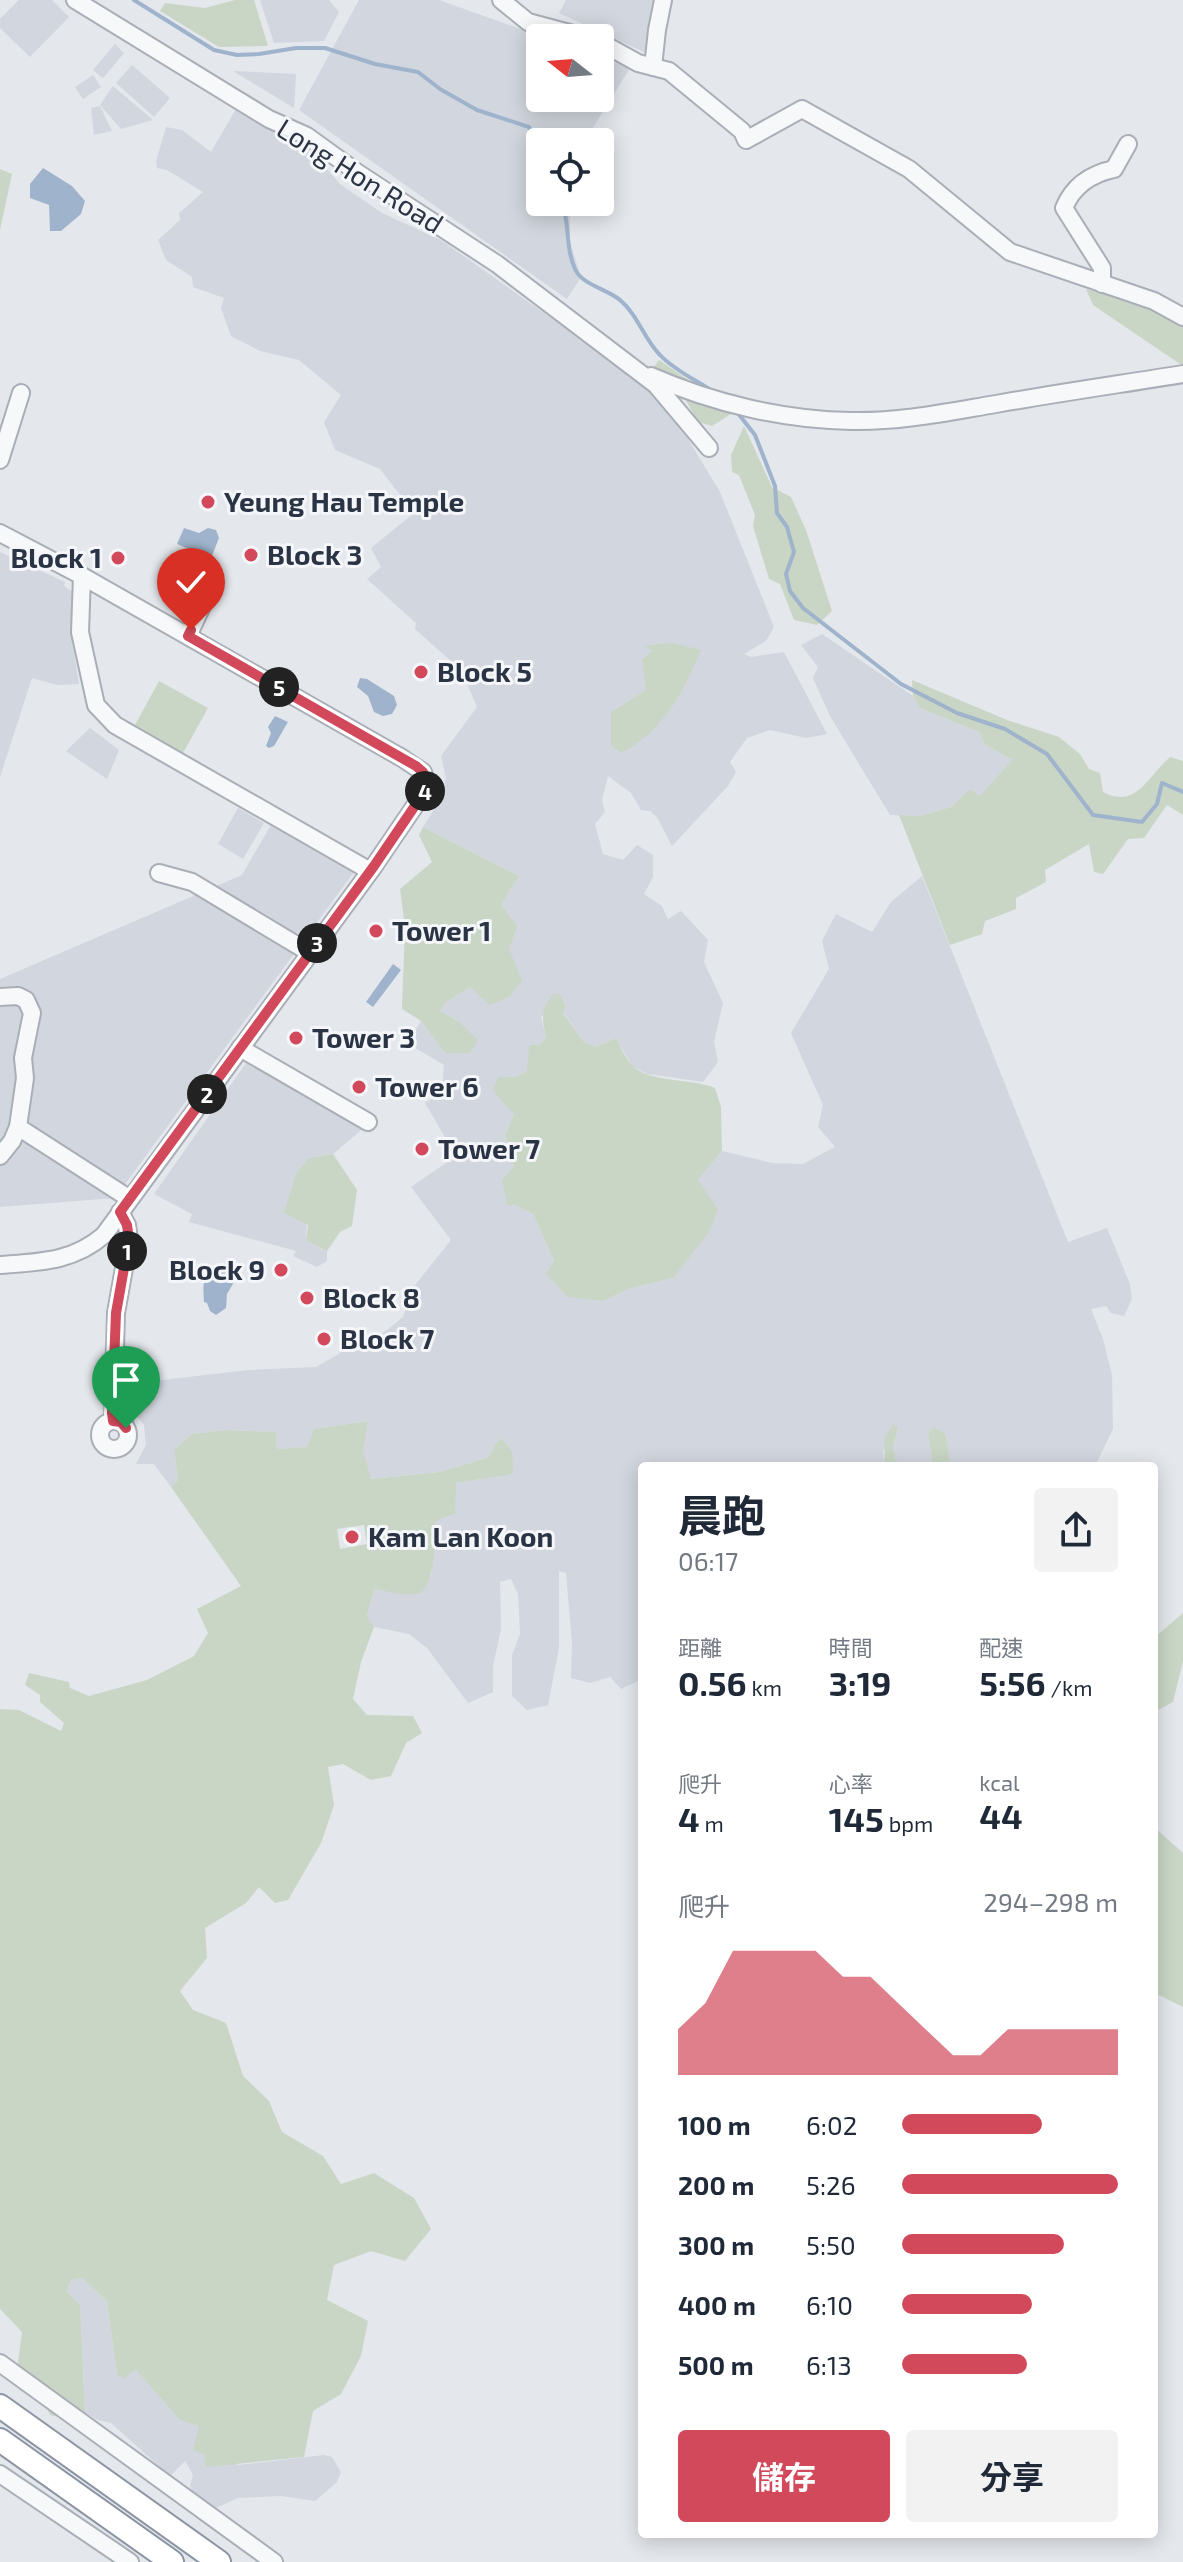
<!DOCTYPE html>
<html lang="zh-TW">
<head>
<meta charset="utf-8">
<style>
  :root { --surface:#fff; --page:#f2f2f3; --text:#1f2937; --muted:#747a83; --accent:#d1495b }
  body { margin:0; font-family:"Exo 2","Noto Sans TC",sans-serif; background:var(--page); color:var(--text); height:100vh; display:flex; flex-direction:column; font-size:30px; white-space:nowrap }
  * { box-sizing:border-box; margin:0 }
  p { font-size:26px; color:var(--muted) }
  .icon { flex:none; width:44px; height:44px; fill:none; stroke:currentColor; stroke-width:2; stroke-linecap:round; stroke-linejoin:round }
  .map { position:relative; flex:1; overflow:hidden }
  .details { position:absolute; left:638px; top:1462px; width:520px; height:1076px; display:flex; flex-direction:column; background:var(--surface); border-radius:8px; box-shadow:0 4px 20px #0003 }
  .details>* { flex:none }
  .needle { width:52px; rotate:287deg }
  .tools { position:absolute; left:526px; top:24px; display:grid; gap:16px }
  .tools a { display:grid; place-items:center; width:88px; height:88px; border-radius:8px; background:var(--surface); box-shadow:0 4px 20px #0003; font-size:40px }
  .pin { position:absolute; display:grid; place-items:center; width:68px; height:68px; color:#fff; margin:-82px -34px; border-radius:50% 50% 50% 0; rotate:-45deg; box-shadow:0 0 8px #0007 }
  .pin .icon { rotate:45deg }
  .km { position:absolute; width:40px; height:40px; margin:-20px; border-radius:50%; background:#222; color:#fff; font-size:22px; line-height:40px; text-align:center }
  .round { display:grid; place-items:center; flex:none; width:84px; height:84px; border-radius:8px; background:var(--page) }
  .headline { display:flex; align-items:center; justify-content:space-between; height:136px; padding:0 40px }
  h1 { font-size:44px; font-weight:700; line-height:60px }
  .stats { display:grid; grid-template-columns:repeat(3,1fr); gap:12px; height:136px; padding:8px 40px }
  .stats div { display:grid; align-content:center }
  .stats b { font-size:34px; font-weight:700 }
  .stats small { font-size:22px; font-weight:400 }
  .stats p { font-size:22px }
  .chart { height:224px; padding:16px 40px }
  .chart p { display:flex; justify-content:space-between }
  .chart svg { width:100%; height:144px; margin-top:8px; fill:var(--accent); opacity:.7 }
  .primary-button { display:flex; gap:16px; margin-top:auto; padding:16px 40px }
  .primary-button a { flex:1; height:92px; border-radius:8px; background:var(--accent); color:#fff; font-size:32px; font-weight:700; line-height:92px; text-align:center }
  .primary-button a+a { background:var(--page); color:var(--text) }
  ul { padding:0 40px; list-style:none; font-size:26px }
  li { display:grid; grid-template-columns:128px 96px 1fr; align-items:center; height:60px }
  li i { height:20px; border-radius:10px; background:var(--accent) }
  .map>svg:first-child { display:block }
  .built { fill:#d2d6de; fill-rule:evenodd }
  .green { fill:#c9d6c5; fill-rule:evenodd }
  .water { fill:#9fb4cc }
  .lines { fill:none; stroke-linecap:round; stroke-linejoin:round }
  .stream { stroke:#9fb4cc; stroke-width:4 }
  .minor-casing { stroke:#a9aeb7; stroke-width:20 }
  .highway-casing { stroke:#8b94a3; stroke-width:26 }
  .minor { stroke:#f7f8fa; stroke-width:16 }
  .highway { stroke:#fff; stroke-width:22 }
  .route-casing { stroke:#fff; stroke-width:16 }
  .route { stroke:#d1495b; stroke-width:10 }
  .poi-dot { fill:#d1495b; stroke:#f4f6f9; stroke-width:3 }
  .labels { text-anchor:middle; stroke-width:6; stroke-linejoin:round; paint-order:stroke }
  .street-label { font-size:28px; fill:#2b3445; stroke:#f4f6f9 }
  .poi-label { font-size:28px; font-weight:bold; fill:#2b3445; stroke:#f4f6f9; text-anchor:start }
</style>
</head>
<body>
<div class="map">
<svg width="1183" height="2562" viewBox="0 0 1183 2562">
  <rect width="100%" height="100%" fill="#e4e7ec"/>
  <g class="built">
    <path d="M19 0H52L69 17 30 57 0 28V19Z"/>
    <path d="M260 0H329L339 12 324 41 274 43Z"/>
    <path d="M359 0H439L546 38H540V98H600V57L630 68 584 142H540V202H565L570 215V242L581 277 567 299 299 110Z"/>
    <path d="M566 0H657L646 53 559 13Z"/>
    <path d="M115 44 124 53 103 78 93 70Z"/>
    <path d="M132 65 170 98 154 117 116 83Z"/>
    <path d="M233 71 296 74 294 108Z"/>
    <path d="M93 75 101 87 83 99 75 87Z"/>
    <path d="M113 86 153 120 121 129 100 105Z"/>
    <path d="M100 106 112 131 94 135 91 108Z"/>
    <path d="M236 109 309 148 340 184 382 213 441 240 646 385 673 414 720 492 774 627 766 641 744 654 751 657 784 652 827 734 806 738 770 730 747 738 730 762 736 772 728 786 672 846 657 817 650 811 641 810 631 793 608 776 602 800 605 812 595 824 603 854 623 860 637 845 653 855V877L644 894 662 906 668 919 681 911 708 940 704 962 723 1003 714 1042 718 1062 703 1082 647 1074 632 1066 616 1038 596 1047 584 1042 563 1012 541 1016 546 1038 527 1071 516 1077 514 1114 505 1135 514 1167 507 1205H514L533 1214 554 1261 603 1301 631 1288 673 1278 698 1180 722 1151 772 1163 803 1164 835 1147 818 1127 823 1105 791 1033 829 969 822 941 836 914 872 932 891 902 922 876 1068 1242 1107 1228 1130 1284 1132 1299 1124 1316 1111 1313 1106 1306 1091 1309 1103 1339 1112 1375 1113 1429 1095 1466H951L946 1435 928 1433 933 1466H897L893 1448 898 1428 883 1451 884 1466H642V1679L621 1689 610 1677 590 1683 571 1678 572 1643 566 1573 559 1571V1648L548 1705 527 1710 512 1696V1655L520 1634 518 1594 511 1579 500 1582 501 1629 493 1666V1692L468 1703 427 1648 409 1634 374 1627 367 1616 374 1589 401 1593 431 1576 436 1521 456 1483 513 1474 500 1438 487 1458 439 1472 370 1479 363 1451 367 1421 314 1429 307 1447 277 1449 276 1432 224 1430 192 1434 174 1450 178 1480 171 1487 154 1464H136L146 1445 144 1425 130 1408 121 1381H153L249 1370 316 1367 337 1355 355 1340 372 1342 403 1317 412 1289 451 1240 411 1187 456 1156 425 1103 442 1093 444 1065 407 1043 421 1021 445 1053 458 1021 440 1011 445 1003 470 987 521 981 508 949 512 936 501 905 519 876 423 827 440 800 446 778 441 756 477 707 462 671 415 629 416 623 367 579 381 567 371 548 414 513 380 469 335 450 324 422 341 395 299 360 260 351 231 336 221 308 224 298 193 287 192 277 166 260 158 240 180 220 179 213 203 192 167 170 157 168 156 161 166 127 182 130 211 152ZM645 647 700 650 611 745V712L646 690 652 651Z"/>
    <path d="M0 552 65 582 64 586 74 593 71 611 72 641 79 684 57 685 32 678 0 777Z"/>
    <path d="M822 634 913 696 920 708 979 732 985 744 1012 760 980 797 970 789 951 807 919 816 890 815 830 716 813 678 818 667 801 645Z"/>
    <path d="M90 728 119 750 107 779 66 751Z"/>
    <path d="M238 808 264 823 243 859 218 844Z"/>
    <path d="M271 825 354 872 115 1198 0 1207V979L242 875Z"/>
    <path d="M256 1049 374 1119 333 1154 309 1158 306 1240 327 1251V1261L317 1267 293 1256 296 1251 189 1222 192 1214 154 1194Z"/>
    <path d="M82 2278 107 2301 117 2374 135 2369 180 2420 199 2426 238 2465 324 2455 332 2457 341 2472 337 2482 315 2501 281 2496 238 2498 201 2515 190 2486 193 2475 185 2461 170 2476 111 2423 98 2420 85 2413 80 2305 67 2292 71 2280Z"/>
  </g>
  <g class="green">
    <path d="M235 0H254L268 46 219 47 160 11 165 3 205 8Z"/>
    <path d="M0 169 12 174 0 230Z"/>
    <path d="M1086 289 1179 314 1183 308V366L1093 305Z"/>
    <path d="M659 360 721 402 731 414 712 426 698 422 683 395 650 372Z"/>
    <path d="M744 426 772 487 791 497 806 530 832 611 817 625 794 620 780 584 769 579 753 526 755 515 739 475 732 472 731 455Z"/>
    <path d="M672 643 701 650C683 693 663 731 621 753L611 745V712L646 690 642 660 652 651 644 646Z"/>
    <path d="M912 680 1007 720 1059 737 1080 754 1089 769 1100 773 1103 792C1136 810 1148 776 1170 757L1183 761V815L1167 805 1144 838 1128 839 1103 874 1094 872 1089 844 1045 870 1046 882 1016 898V909L985 921 982 934 950 945 899 815 919 816 951 807 970 789 980 796 1012 760 985 744 979 732 920 708 913 696Z"/>
    <path d="M159 681 208 708 183 753 135 725Z"/>
    <path d="M423 827 519 876 501 905 517 926 509 949 522 981 510 996 490 1005 470 987 445 1003 440 1011 458 1021 478 1040 470 1053H445L421 1021 402 1009 405 926 400 889 432 862 419 835Z"/>
    <path d="M554 993 560 995 565 1005 563 1013 584 1042 596 1047 616 1038C621 1047 626 1060 633 1066 650 1083 692 1078 715 1088L721 1107 722 1151 698 1180 718 1210 709 1232 673 1278 631 1288 603 1301 568 1297 546 1274 554 1261 533 1214 514 1205H507L502 1180 514 1167 505 1135 514 1114 493 1091 498 1077H516L527 1071 529 1045H540L546 1038C542 1019 540 1009 554 993Z"/>
    <path d="M333 1154 357 1190 352 1226 340 1232 327 1251 306 1240 308 1225 284 1213 296 1174 309 1158Z"/>
    <path d="M368 1421 363 1451 371 1479 439 1472 487 1458 500 1438 512 1451 513 1474 456 1483 455 1513 436 1521C435 1537 435 1588 419 1593 405 1597 387 1591 374 1589L367 1616 374 1627 361 1662 353 1699 367 1715 413 1716 422 1733 406 1743 391 1776 371 1780 343 1764 328 1767 334 1805 321 1843 288 1900 275 1903 259 1887 246 1903 205 1928 207 1958 180 1991 193 2010 226 2023 243 2076 269 2101 282 2132 323 2156 341 2184 374 2173 414 2198 431 2229 405 2261 371 2251 334 2265 327 2300 368 2321 361 2356 341 2394 313 2411 304 2457 206 2467 204 2454 193 2450 199 2426 180 2420 135 2369 124 2379 117 2374 107 2301 82 2278 71 2280 67 2292 80 2305 85 2413 74 2420 50 2415 41 2395 22 2392 15 2385 22 2332 0 2309V1709L19 1710 61 1731 64 1723 40 1702V1695L25 1685 29 1673 69 1682 70 1688 89 1696 147 1680 194 1656 208 1633 197 1609 241 1586 171 1487 178 1480 174 1450 192 1434 224 1430 276 1432 277 1449 307 1447 314 1429ZM364 1525 367 1544 340 1549 337 1529Z"/>
    <path d="M893 1424 898 1428 893 1448 897 1466H884L885 1437Z"/>
    <path d="M934 1427 946 1435 951 1466H933L928 1433Z"/>
    <path d="M1183 1613V1661L1173 1702 1154 1712V1638Z"/>
    <path d="M1154 1827 1183 1853V2007L1159 1995 1154 1999Z"/>
  </g>
  <g class="water">
    <path d="M43 168 72 186 85 201 81 214 61 231H50L49 205 30 198V184Z"/>
    <path d="M184 528 199 533 208 528 216 530 219 538 211 558 177 544Z"/>
    <path d="M360 678 367 679 394 696 397 705 392 714 383 716 374 712 368 696 357 687Z"/>
    <path d="M275 716 288 722 274 746 269 748 266 746 271 733 268 727Z"/>
    <path d="M393 964 401 970 373 1007 366 1002Z"/>
    <path d="M219 1268 229 1271V1276L234 1282 227 1294 226 1308 216 1315 210 1311 207 1303 204 1302C203 1287 201 1271 219 1268Z"/>
  </g>
  <g class="lines">
    <g class="stream">
      <path d="M134 0 214 50 237 55 259 54 296 48H325L375 64 418 72 440 89 477 110 529 127 540 149"/>
      <path d="M562 202C570 224 565 247 575 269 582 285 607 289 620 300 638 315 644 339 660 355 674 370 696 380 712 391"/>
      <path d="M737 412 755 435 775 486 777 513 787 527 794 552 786 574 790 591 803 608 901 684 957 713 1005 729 1047 754 1093 815 1142 822 1157 804 1162 783 1183 792"/>
    </g>
    <g class="minor-casing">
      <g id="minor">
        <path d="M75 0 269 119 307 136 358 173 497 264 656 385 709 448"/>
        <path d="M501 0 528 22 588 38"/>
        <path d="M600 42 638 63 669 71 742 131 746 140 802 109 909 169 1010 252 1154 301 1183 317"/>
        <path d="M653 67 657 30 663 0"/>
        <path d="M1102 284V268L1064 208C1073 186 1090 174 1114 169L1128 144"/>
        <path d="M651 376C713 403 783 420 851 421 901 422 948 412 996 404 1058 393 1121 384 1183 374"/>
        <path d="M0 460 21 393"/>
        <path d="M0 533 82 576 402 758 423 772 427 788 374 866 104 1235C73 1262 39 1262 0 1265"/>
        <path d="M82 576 80 632 96 705 115 725 370 871"/>
        <path d="M188 636 202 606"/>
        <path d="M159 873 192 882 310 953"/>
        <path d="M0 997 18 996 26 1000 32 1013 23 1058 25 1078 18 1127"/>
        <path d="M240 1048 368 1122"/>
        <path d="M0 1156 12 1141 18 1127 130 1199"/>
        <circle cx="114" cy="1435" r="14"/>
        <path d="M113 1421 116 1313 129 1240 127 1225 120 1212"/>
        <path d="M0 2363 274 2562"/>
        <path d="M0 2474 130 2562"/>
      </g>
    </g>
    <g class="highway-casing">
      <g id="highway">
        <path d="M0 2406 219 2562"/>
        <path d="M0 2440 172 2562"/>
      </g>
    </g>
    <use href="#minor" class="minor"/>
    <use href="#highway" class="highway"/>
  </g>
  <g class="lines">
    <g class="route-casing">
      <path id="route" d="M126 1428 121 1422 113 1421 112 1413 116 1313 129 1240 127 1225 120 1212 374 866 427 788 423 772 416 766 188 636 191 630"/>
    </g>
    <use href="#route" class="route"/>
  </g>
  <g class="poi-dot">
    <circle cx="208" cy="502" r="8"/>
    <circle cx="251" cy="555" r="8"/>
    <circle cx="118" cy="558" r="8"/>
    <circle cx="421" cy="672" r="8"/>
    <circle cx="376" cy="931" r="8"/>
    <circle cx="296" cy="1038" r="8"/>
    <circle cx="359" cy="1087" r="8"/>
    <circle cx="422" cy="1149" r="8"/>
    <circle cx="281" cy="1270" r="8"/>
    <circle cx="307" cy="1298" r="8"/>
    <circle cx="324" cy="1339" r="8"/>
    <circle cx="352" cy="1537" r="8"/>
  </g>
  <g class="labels">
    <g class="street-label">
      <text transform="translate(360 176) rotate(32)" y="10">Long Hon Road</text>
    </g>
    <g class="poi-label">
      <text x="224" y="512">Yeung Hau Temple</text>
      <text x="267" y="565">Block 3</text>
      <text x="102" y="568" text-anchor="end">Block 1</text>
      <text x="437" y="682">Block 5</text>
      <text x="392" y="941">Tower 1</text>
      <text x="312" y="1048">Tower 3</text>
      <text x="375" y="1097">Tower 6</text>
      <text x="438" y="1159">Tower 7</text>
      <text x="265" y="1280" text-anchor="end">Block 9</text>
      <text x="323" y="1308">Block 8</text>
      <text x="340" y="1349">Block 7</text>
      <text x="368" y="1547">Kam Lan Koon</text>
    </g>
  </g>
</svg>
<div class="tools">
<a><svg class="needle" viewBox="-14 -14 28 28"><path d="M0-13l5 13h-10z" fill="#e53935"/><path d="M0 13l5-13h-10z" fill="#747a83"/></svg></a>
<a><svg class="icon" aria-label="locate" viewBox="0 0 24 24"><circle cx="12" cy="12" r="6"/><path d="M12 2v4M12 18v4M2 12h4M18 12h4"/></svg></a>
</div>
<div class="pin" style="left:126px;top:1428px;background:#1e9e55"><svg class="icon" aria-label="arrive" viewBox="0 0 24 24"><path d="M6 21V4h12l-3 4 3 4H6"/></svg></div>
<div class="pin" style="left:191px;top:630px;background:#d93025"><svg class="icon" aria-label="check" viewBox="0 0 24 24"><path d="M5 12l5 5 9-10"/></svg></div>
<b class="km" style="left:127px;top:1251px">1</b>
<b class="km" style="left:207px;top:1094px">2</b>
<b class="km" style="left:317px;top:943px">3</b>
<b class="km" style="left:425px;top:791px">4</b>
<b class="km" style="left:279px;top:687px">5</b>
<section class="details">
<div class="headline"><div><h1>晨跑</h1><p>06:17</p></div><a class="round"><svg class="icon" aria-label="share" viewBox="0 0 24 24"><path d="M12 15V3M7 8l5-5 5 5M5 13v7h14v-7"/></svg></a></div>
<div class="stats">
<div><p>距離</p><b>0.56<small> km</small></b></div>
<div><p>時間</p><b>3:19</b></div>
<div><p>配速</p><b>5:56<small> /km</small></b></div>
</div>
<div class="stats">
<div><p>爬升</p><b>4<small> m</small></b></div>
<div><p>心率</p><b>145<small> bpm</small></b></div>
<div><p>kcal</p><b>44</b></div>
</div>
<div class="chart"><p><span>爬升</span>294–298 m</p>
<svg viewBox="0 0 160 44" preserveAspectRatio="none"><path d="M0 44V30L10 22L20 6L30 6L40 6L50 6L60 14L70 14L80 22L90 30L100 38L110 38L120 30L130 30L140 30L150 30L160 30V44z"/></svg>
</div>
<ul>
<li><b>100 m</b>6:02<i style="width:65%"></i></li>
<li><b>200 m</b>5:26<i style="width:100%"></i></li>
<li><b>300 m</b>5:50<i style="width:75%"></i></li>
<li><b>400 m</b>6:10<i style="width:60%"></i></li>
<li><b>500 m</b>6:13<i style="width:58%"></i></li>
</ul>
<div class="primary-button"><a>儲存</a><a>分享</a></div>
</section>
</div>
</body>
</html>
